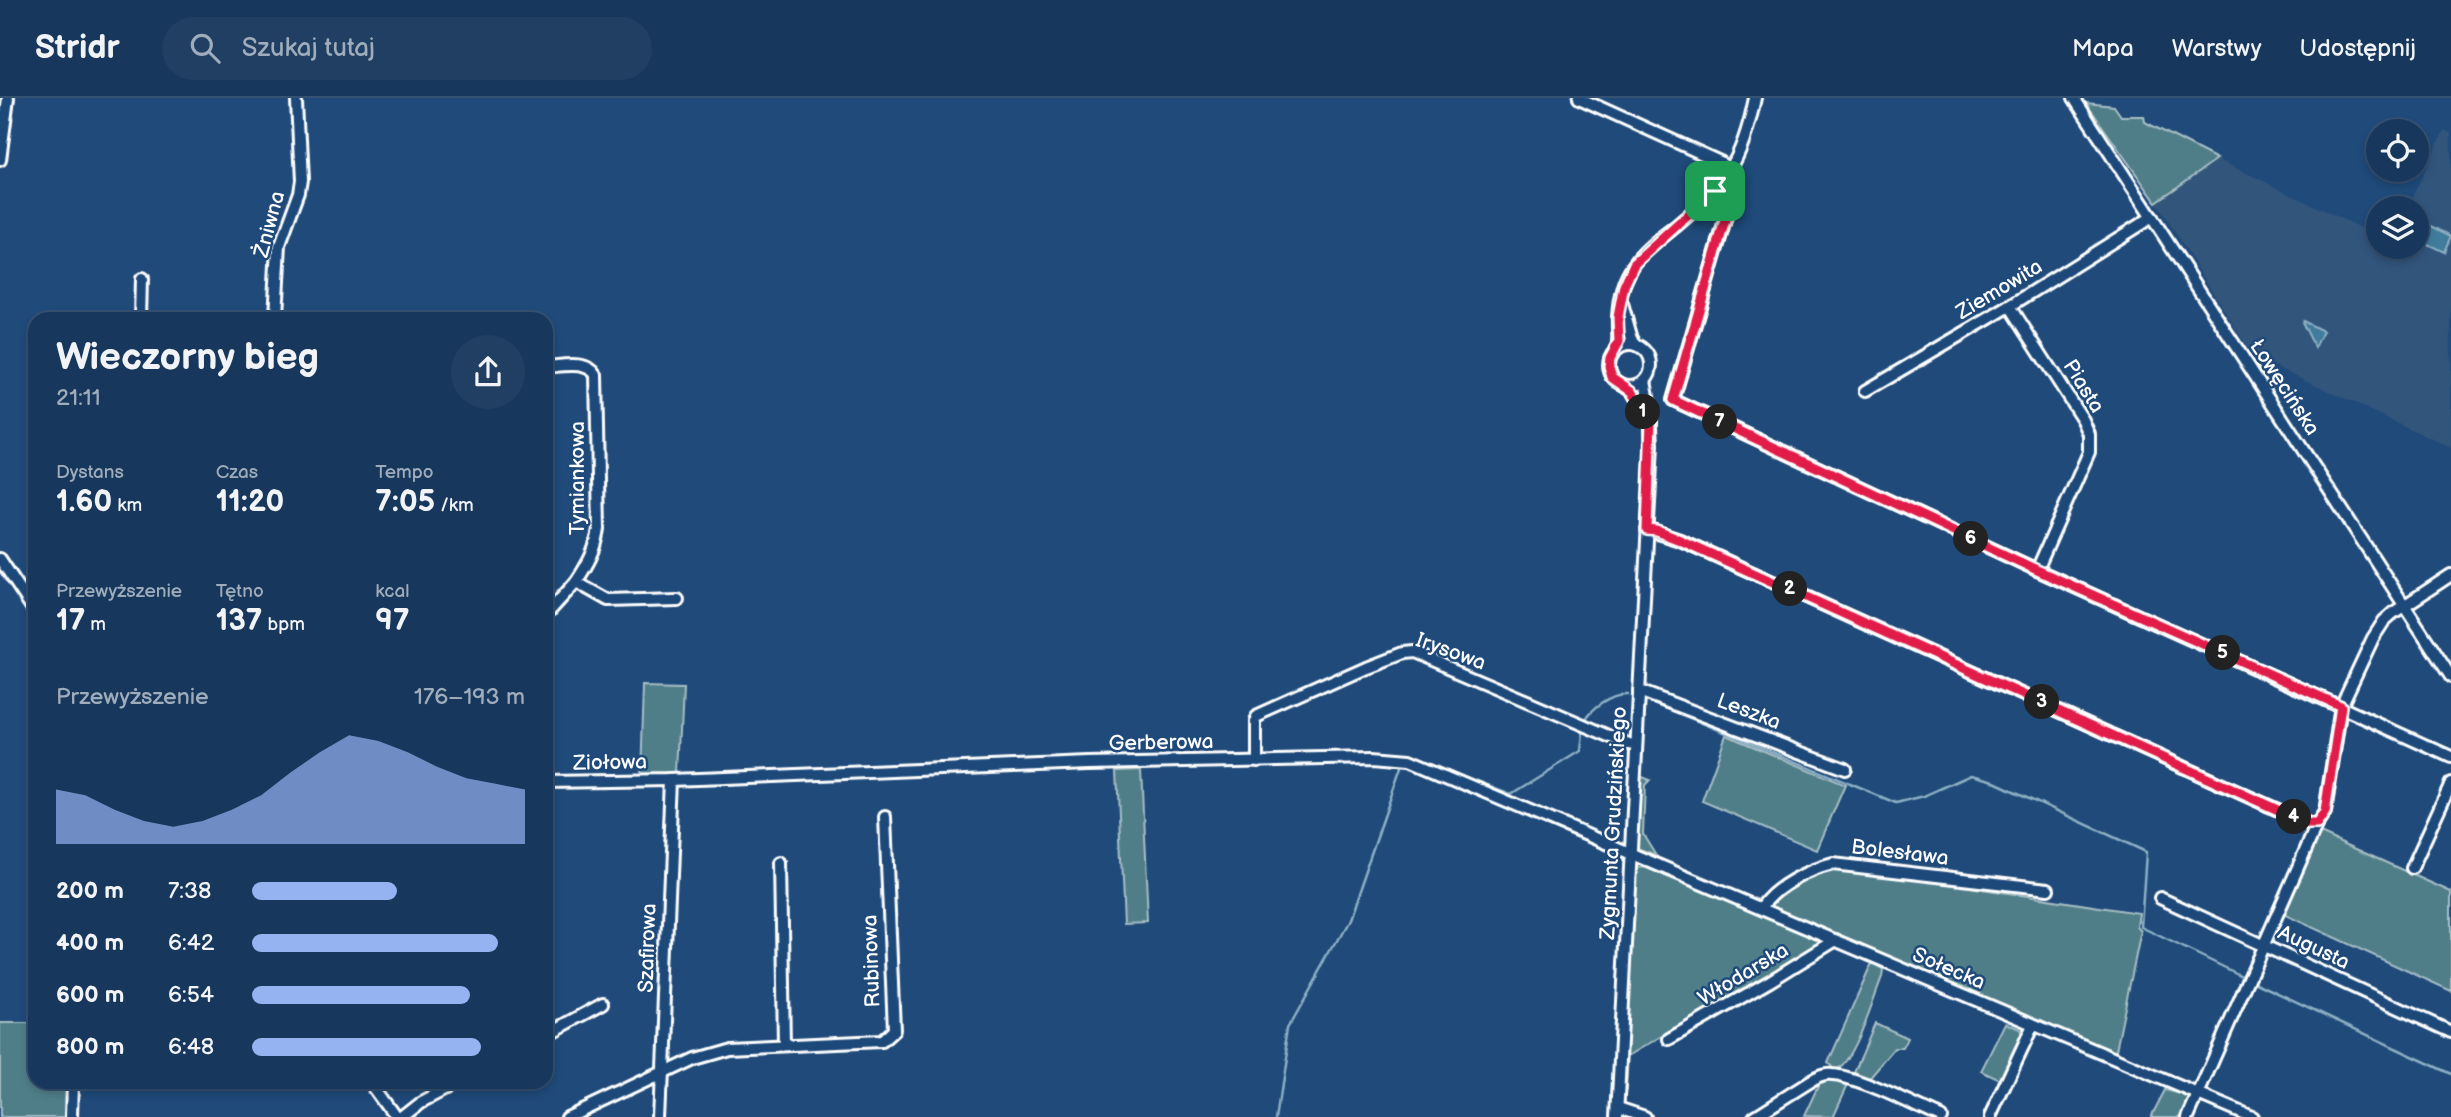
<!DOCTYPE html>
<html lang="pl">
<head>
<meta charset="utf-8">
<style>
  :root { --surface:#17385c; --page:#203f62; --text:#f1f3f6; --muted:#9eacbb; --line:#365272; --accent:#95b2f1 }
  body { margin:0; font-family:"Balsamiq Sans",sans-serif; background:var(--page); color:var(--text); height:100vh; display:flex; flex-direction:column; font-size:26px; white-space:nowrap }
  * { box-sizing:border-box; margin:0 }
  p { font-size:23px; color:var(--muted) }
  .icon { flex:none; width:38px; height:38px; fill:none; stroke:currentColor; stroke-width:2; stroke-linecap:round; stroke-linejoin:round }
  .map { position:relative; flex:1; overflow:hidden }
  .side { position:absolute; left:28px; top:214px; width:525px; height:777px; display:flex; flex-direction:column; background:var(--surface); border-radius:21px; box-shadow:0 4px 10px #0003,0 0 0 2px var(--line) }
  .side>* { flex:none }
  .controls { position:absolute; left:2366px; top:21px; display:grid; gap:14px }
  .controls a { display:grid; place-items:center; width:63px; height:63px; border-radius:50%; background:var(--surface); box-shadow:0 4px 10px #0003,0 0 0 2px var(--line); font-size:35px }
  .pin { position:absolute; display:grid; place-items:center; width:60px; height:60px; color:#fff; margin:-30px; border-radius:14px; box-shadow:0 4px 10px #0006 }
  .km { position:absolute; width:35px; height:35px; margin:-18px; border-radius:50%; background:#222; color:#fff; font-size:19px; line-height:35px; text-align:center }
  .round { display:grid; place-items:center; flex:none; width:74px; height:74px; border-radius:37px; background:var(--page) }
  .head { display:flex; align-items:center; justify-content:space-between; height:119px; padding:0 28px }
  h1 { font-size:38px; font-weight:800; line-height:52px }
  .metrics { display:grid; grid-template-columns:repeat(3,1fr); gap:10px; height:119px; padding:7px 28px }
  .metrics div { display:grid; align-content:center }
  .metrics b { font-size:30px; font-weight:800 }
  .metrics small { font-size:19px; font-weight:400 }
  .metrics p { font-size:19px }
  .chart { height:196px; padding:14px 28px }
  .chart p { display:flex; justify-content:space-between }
  .chart svg { width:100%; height:126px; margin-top:7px; fill:var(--accent); opacity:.7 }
  ul { padding:0 28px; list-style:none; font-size:23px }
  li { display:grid; grid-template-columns:112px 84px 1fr; align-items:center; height:52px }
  li i { height:18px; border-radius:9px; background:var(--accent) }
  header { display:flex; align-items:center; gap:42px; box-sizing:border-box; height:98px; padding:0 35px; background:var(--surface); border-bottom:2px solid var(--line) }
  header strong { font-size:33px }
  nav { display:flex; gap:38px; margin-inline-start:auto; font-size:24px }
  .search { width:490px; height:63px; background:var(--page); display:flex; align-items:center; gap:18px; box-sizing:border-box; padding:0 24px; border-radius:38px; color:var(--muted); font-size:26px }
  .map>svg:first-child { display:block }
  .built { fill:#31557b }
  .green { fill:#4f7e89; stroke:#a7bec4; stroke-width:2 }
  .water { fill:#427b9c; stroke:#8eb0c4; stroke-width:2 }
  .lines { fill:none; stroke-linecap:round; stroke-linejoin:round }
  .stream { stroke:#8eb0c4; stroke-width:2.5 }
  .minor-casing { stroke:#fff; stroke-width:16 }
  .minor { stroke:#1f4a7a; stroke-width:10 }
  .route-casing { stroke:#fff; stroke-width:14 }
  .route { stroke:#e11d48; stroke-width:9 }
  .labels { text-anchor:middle; stroke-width:5; stroke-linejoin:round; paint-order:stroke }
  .street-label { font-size:21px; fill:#fff; stroke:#1f4a7a }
</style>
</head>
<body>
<header>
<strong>Stridr</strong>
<div class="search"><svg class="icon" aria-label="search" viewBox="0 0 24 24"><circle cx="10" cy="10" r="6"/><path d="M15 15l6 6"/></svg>Szukaj tutaj</div>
<nav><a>Mapa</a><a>Warstwy</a><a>Udostępnij</a></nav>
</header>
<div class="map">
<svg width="2451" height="1019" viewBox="0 0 2451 1019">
  <rect width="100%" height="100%" fill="#1f4a7a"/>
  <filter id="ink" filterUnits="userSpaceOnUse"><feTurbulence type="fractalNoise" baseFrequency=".0143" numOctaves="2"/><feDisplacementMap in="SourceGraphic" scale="14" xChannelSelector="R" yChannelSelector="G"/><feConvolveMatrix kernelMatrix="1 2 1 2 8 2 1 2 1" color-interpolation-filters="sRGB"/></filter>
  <g filter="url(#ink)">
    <path class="built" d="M2444 32 2451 35V350L2253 258 2156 104 2217 61 2378 138V149H2417V110H2407Z"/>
    <g class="green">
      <path d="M2086 5 2114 8 2121 18H2144L2145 24 2217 61 2156 104Z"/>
      <path d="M645 585 684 586 680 676 642 678Z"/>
      <path d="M1726 637 1845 687 1817 752 1702 703Z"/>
      <path d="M1141 672 1148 825 1124 826 1117 673Z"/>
      <path d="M1632 675 1650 682 1645 687 1643 736 1656 757 1637 750 1631 745Z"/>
      <path d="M2318 734 2451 794V893L2281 815Z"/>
      <path d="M1649 769 1657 770 1820 840 1819 848 1719 912 1694 919 1628 958 1626 992 1619 986 1635 770Z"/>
      <path d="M1839 769 2139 815 2137 829 2141 833 2115 957 1764 809C1781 789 1813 773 1839 769Z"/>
      <path d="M1872 865 1883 871 1882 879C1874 898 1854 967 1835 972L1828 965Z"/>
      <path d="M0 925H35V984H69L67 1019H0Z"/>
      <path d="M1875 925 1908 940 1903 950H1895L1869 981 1854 974Z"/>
      <path d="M2005 925 2020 931 2023 940 2002 983 1981 973Z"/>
      <path d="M1825 981 1849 984 1833 1019 1804 1018 1819 986Z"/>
      <path d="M2165 992 2190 998 2191 1003 2183 1019H2151Z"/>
    </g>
    <g class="water">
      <path d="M2418 121 2451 138 2444 154 2417 141Z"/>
      <path d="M2303 223 2323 233 2315 250 2302 224Z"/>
    </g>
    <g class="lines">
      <g class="stream">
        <path d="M1651 604 1896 705 1924 698 1971 677 1990 682 2146 754 2141 829 2242 878"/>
        <path d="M1584 625C1590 610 1613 595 1628 596"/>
        <path d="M1406 656 1511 696 1580 653 1582 634"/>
        <path d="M2252 883 2451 976"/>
        <path d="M1276 1019 1290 926 1348 822 1403 664"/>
      </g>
      <g class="minor-casing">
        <g id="minor">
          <path d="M1579 0 1720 64 1731 72"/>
          <path d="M2074 0 2451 579"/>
          <path d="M0 62 8 0"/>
          <path d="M1715 93 1727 109 1726 119 1673 302 2037 472 2451 659"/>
          <path d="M1622 206 1632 241 1637 247"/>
          <path d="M2010 208 2083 322 2089 336V354L2037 472"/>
          <path d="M141 220 142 181"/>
          <path d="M275 220 279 149 298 97 300 84 296 0"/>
          <circle cx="1630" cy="267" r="21"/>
          <path d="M1617 251C1620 240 1617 230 1618 219 1619 203 1623 181 1633 168 1643 152 1661 140 1676 128 1726 87 1742 64 1755 0"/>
          <path d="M546 269C562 268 587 262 596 277L599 431C596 452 588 466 576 484"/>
          <path d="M1625 288 1632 293 1651 324"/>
          <path d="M1865 293 2010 208 2152 119"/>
          <path d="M1647 432 1680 442 2309 726H2317"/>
          <path d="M0 461 35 514"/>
          <path d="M546 517 576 484 608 502 677 500"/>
          <path d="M1639 593 1845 671"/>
          <path d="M1254 662V623L1256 618 1366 569 1402 555 1412 554 1628 646 1636 647"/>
          <path d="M546 684 674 682 1090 665 1374 659 1410 662 2252 1019"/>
          <path d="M781 765 784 947"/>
          <path d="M2412 770 2451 685"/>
          <path d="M2160 800 2451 934"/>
          <path d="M1761 810C1775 788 1809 772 1833 766L2048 791"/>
          <path d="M546 937 603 906"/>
          <path d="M1669 941 1770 883 1836 842"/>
          <path d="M372 984 397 1019"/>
          <path d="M1618 1010 1645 1019"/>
          <path d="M72 1019 73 984"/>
          <path d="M402 1019 421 1004 459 984"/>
          <path d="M567 1019 692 960 727 950 882 943 894 932 885 719"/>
          <path d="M660 1019 674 682"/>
          <path d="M1617 1019 1652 347 1650 309 1645 282"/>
          <path d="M1754 1019 1811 983C1818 979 1824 976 1832 977 1857 978 1915 1008 1941 1019"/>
          <path d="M1990 1019 2033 927"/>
          <path d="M2188 1019 2317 726 2325 714 2341 608 2373 540 2384 523 2393 515 2451 477"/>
        </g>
      </g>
      <use href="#minor" class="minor"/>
    </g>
  </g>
  <g class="lines" filter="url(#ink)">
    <g class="route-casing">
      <path id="route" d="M1715 93 1727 109 1726 119 1673 302 2037 472 2341 608 2325 714 2317 726H2309L1680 442 1657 433 1647 432 1651 324 1632 293 1612 279 1609 268 1610 260 1619 243 1618 219 1624 188 1634 166Z"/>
    </g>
    <use href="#route" class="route"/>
  </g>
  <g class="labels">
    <g class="street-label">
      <text transform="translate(269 126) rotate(-75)" y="7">Żniwna</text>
      <text transform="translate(1999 191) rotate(-31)" y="7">Ziemowita</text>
      <text transform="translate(2084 288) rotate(58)" y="7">Piasta</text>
      <text transform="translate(2285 289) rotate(57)" y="7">Łowęcińska</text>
      <text transform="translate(577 380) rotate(-90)" y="7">Tymiankowa</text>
      <text transform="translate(1451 553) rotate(20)" y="7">Irysowa</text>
      <text transform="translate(1749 613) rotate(21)" y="7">Leszka</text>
      <text transform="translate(1161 644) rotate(-1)" y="7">Gerberowa</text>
      <text transform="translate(610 664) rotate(-1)" y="7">Ziołowa</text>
      <text transform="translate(1613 725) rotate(-87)" y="7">Zygmunta Grudzińskiego</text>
      <text transform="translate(1900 754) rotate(7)" y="7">Bolesława</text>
      <text transform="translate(2314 849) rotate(25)" y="7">Augusta</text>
      <text transform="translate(647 850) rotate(-88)" y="7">Szafirowa</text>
      <text transform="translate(871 863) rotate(-92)" y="7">Rubinowa</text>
      <text transform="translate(1949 870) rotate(23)" y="7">Sołecka</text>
      <text transform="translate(1743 876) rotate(-31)" y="7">Włodarska</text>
    </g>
  </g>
</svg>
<div class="controls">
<a><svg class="icon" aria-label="locate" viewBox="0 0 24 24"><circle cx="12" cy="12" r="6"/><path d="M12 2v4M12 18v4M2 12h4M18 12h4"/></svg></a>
<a><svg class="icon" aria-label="layers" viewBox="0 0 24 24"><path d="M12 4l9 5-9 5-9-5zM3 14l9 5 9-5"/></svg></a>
</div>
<div class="pin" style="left:1715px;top:93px;background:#1e9e55"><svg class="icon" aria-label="arrive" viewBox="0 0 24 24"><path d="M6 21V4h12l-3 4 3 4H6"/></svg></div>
<b class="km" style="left:1643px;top:314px">1</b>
<b class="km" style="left:1790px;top:491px">2</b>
<b class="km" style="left:2042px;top:604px">3</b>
<b class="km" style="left:2294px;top:719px">4</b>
<b class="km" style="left:2223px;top:555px">5</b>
<b class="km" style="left:1971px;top:441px">6</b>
<b class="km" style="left:1720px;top:324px">7</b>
<section class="side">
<div class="head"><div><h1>Wieczorny bieg</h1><p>21:11</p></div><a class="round"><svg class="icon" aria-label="share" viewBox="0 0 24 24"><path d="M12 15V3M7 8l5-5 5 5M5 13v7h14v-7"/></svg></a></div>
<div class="metrics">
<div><p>Dystans</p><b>1.60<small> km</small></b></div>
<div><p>Czas</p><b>11:20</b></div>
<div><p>Tempo</p><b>7:05<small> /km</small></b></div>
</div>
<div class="metrics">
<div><p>Przewyższenie</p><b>17<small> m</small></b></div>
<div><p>Tętno</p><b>137<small> bpm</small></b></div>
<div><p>kcal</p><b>97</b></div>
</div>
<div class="chart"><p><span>Przewyższenie</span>176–193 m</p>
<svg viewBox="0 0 160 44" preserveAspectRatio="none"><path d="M0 44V25L10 27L20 32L30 36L40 38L50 36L60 32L70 27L80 19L90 12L100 6L110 8L120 12L130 17L140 21L150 23L160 25V44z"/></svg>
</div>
<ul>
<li><b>200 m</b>7:38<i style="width:53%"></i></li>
<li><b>400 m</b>6:42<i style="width:90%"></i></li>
<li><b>600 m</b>6:54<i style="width:80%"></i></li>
<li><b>800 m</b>6:48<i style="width:84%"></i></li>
</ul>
</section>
</div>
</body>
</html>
